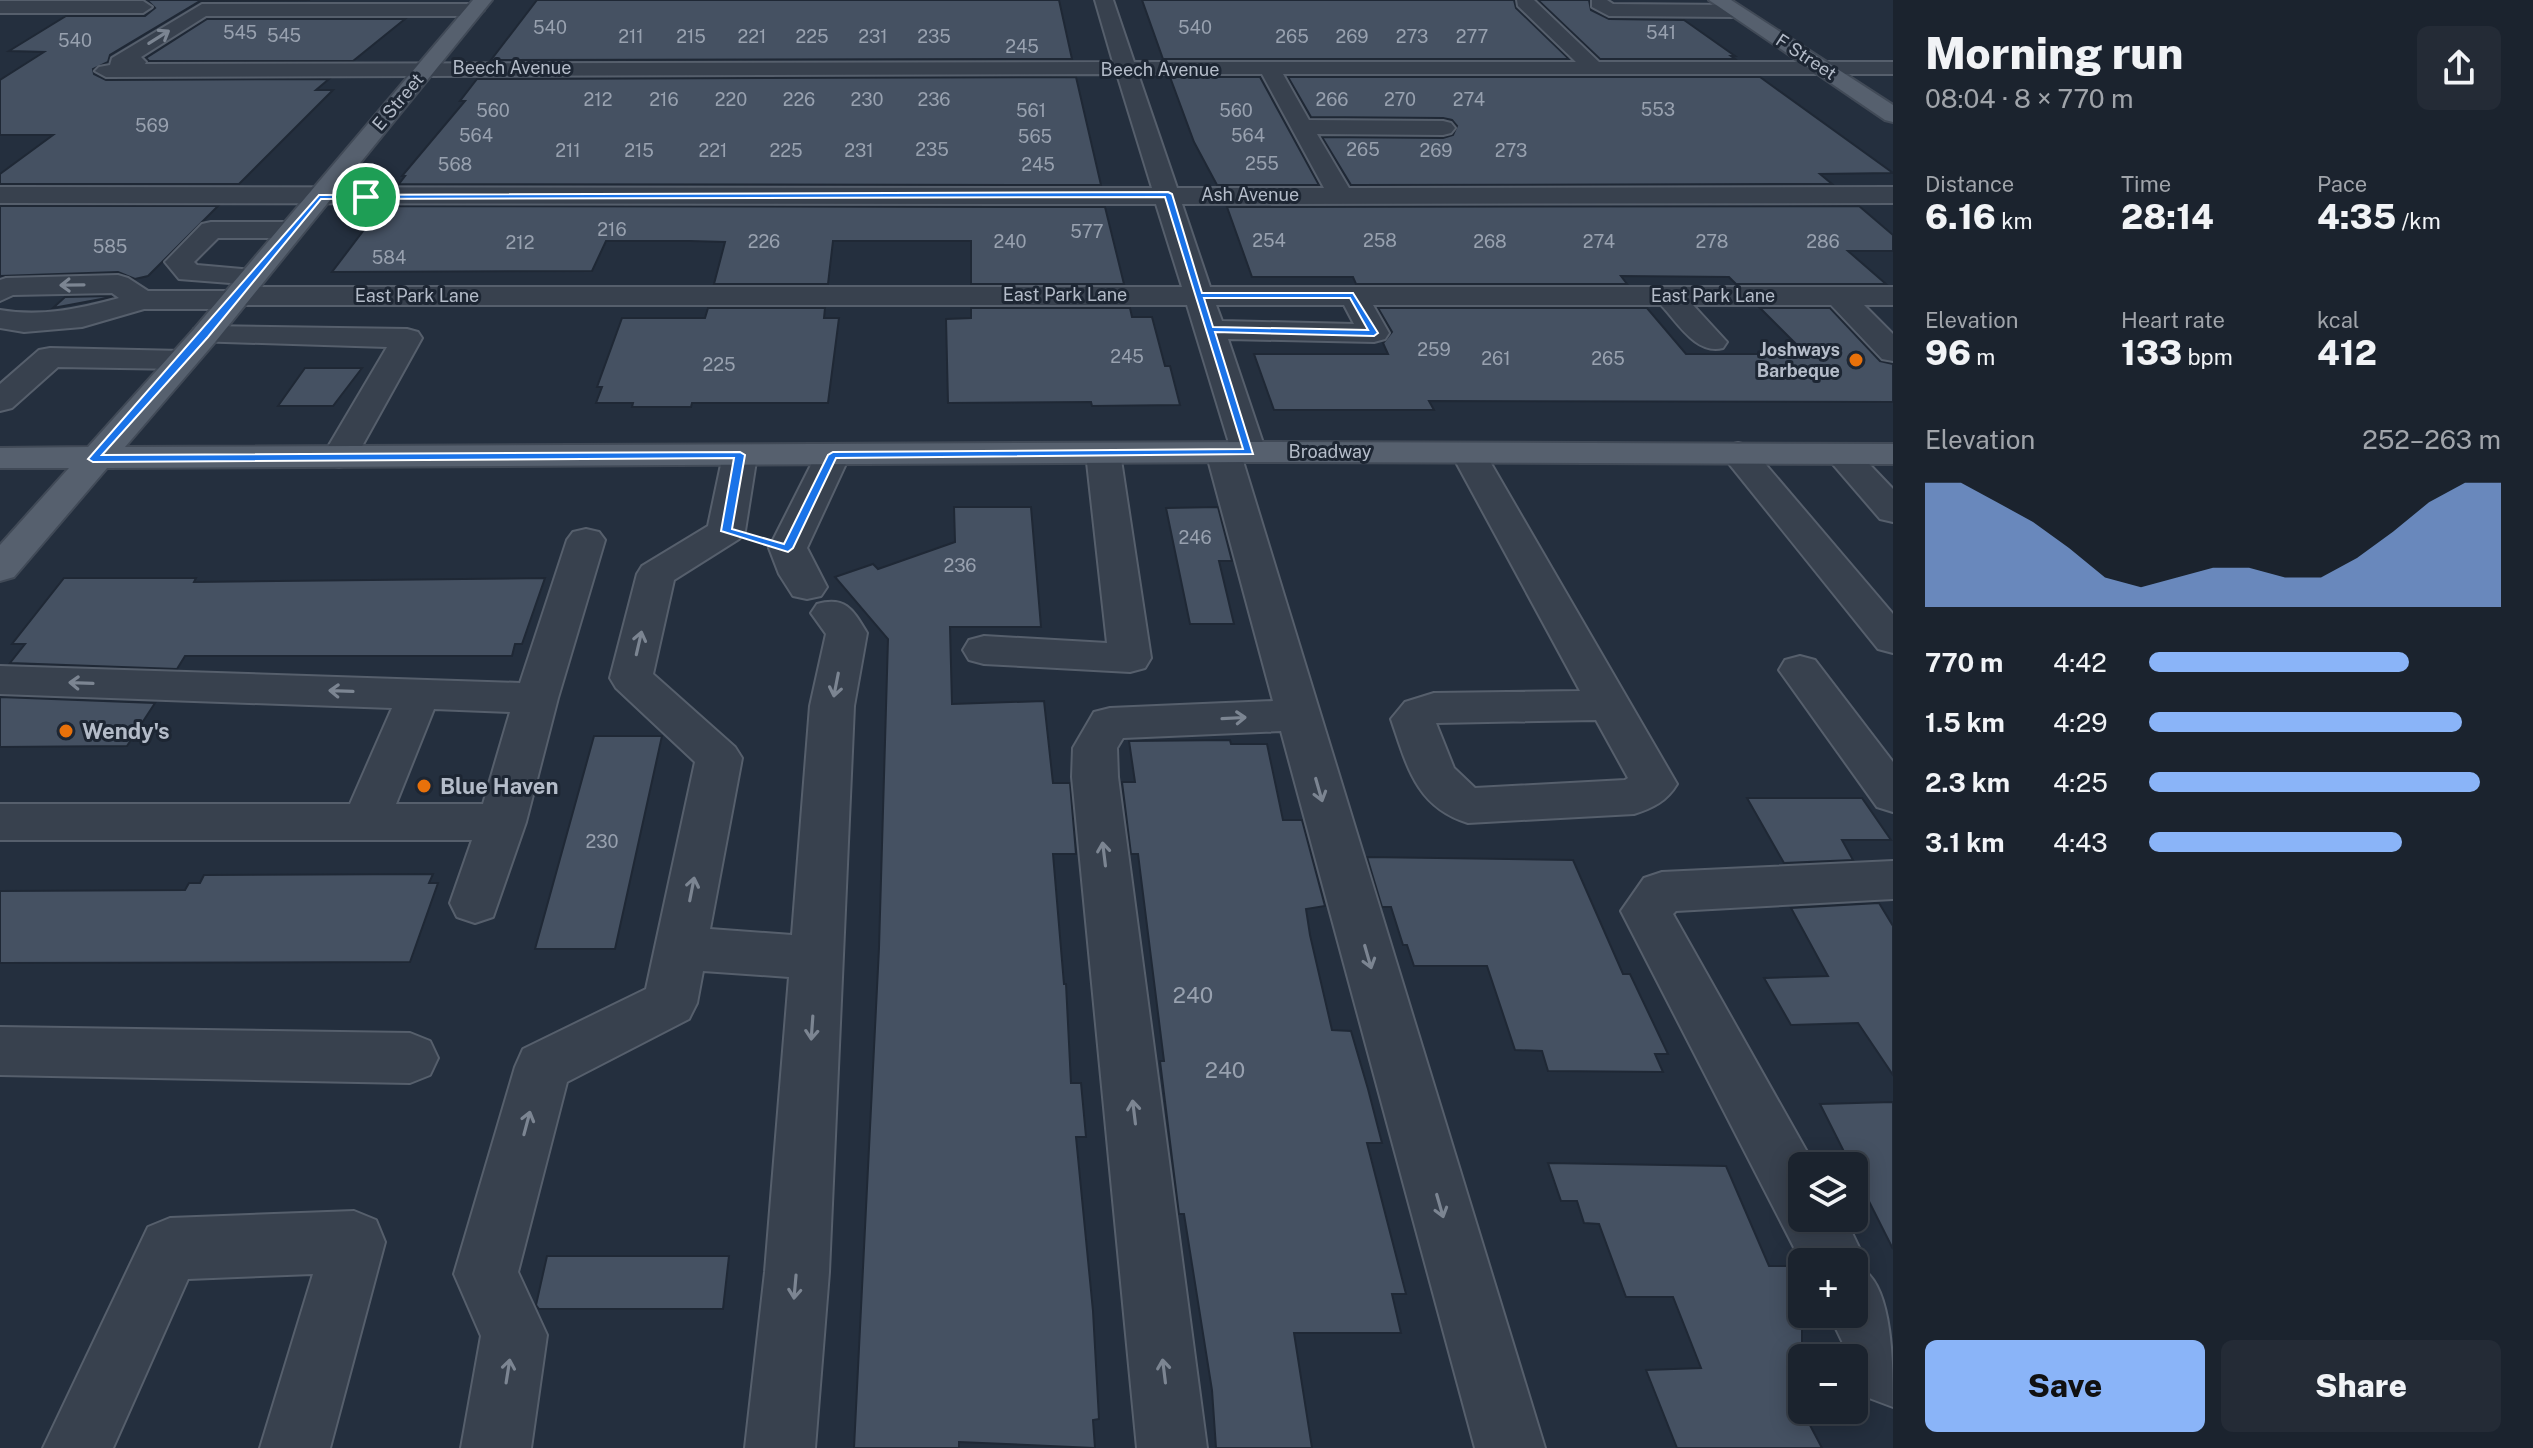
<!DOCTYPE html>
<html lang="en">
<head>
<meta charset="utf-8">
<style>
  :root { --surface:#1b232e; --page:#242b36; --text:#f1f3f6; --muted:#a0a4aa; --line:#39404a; --accent:#8ab4f8 }
  body { margin:0; font-family:"Public Sans",sans-serif; background:var(--page); color:var(--text); height:100vh; display:flex; flex-direction:column; font-size:30px; white-space:nowrap }
  * { box-sizing:border-box; margin:0 }
  p { font-size:26px; color:var(--muted) }
  .icon { flex:none; width:44px; height:44px; fill:none; stroke:currentColor; stroke-width:2; stroke-linecap:round; stroke-linejoin:round }
  .map { position:relative; flex:1; overflow:hidden }
  .drawer { display:flex; flex-direction:column; background:var(--surface); width:640px }
  .drawer>* { flex:none }
  .fabs { position:absolute; left:1788px; top:1152px; display:grid; gap:16px }
  .fabs a { display:grid; place-items:center; width:80px; height:80px; border-radius:12px; background:var(--surface); box-shadow:0 4px 20px #0003,0 0 0 2px var(--line); font-size:40px }
  .pin { position:absolute; display:grid; place-items:center; width:68px; height:68px; color:#fff; margin:-34px; border:4px solid #fff; border-radius:50%; box-shadow:0 2px 8px #0007 }
  .round { display:grid; place-items:center; flex:none; width:84px; height:84px; border-radius:12px; background:var(--page) }
  .headline { display:flex; align-items:center; justify-content:space-between; height:136px; padding:0 32px }
  h1 { font-size:44px; font-weight:800; line-height:60px }
  .stats { display:grid; grid-template-columns:repeat(3,1fr); gap:12px; height:136px; padding:8px 32px }
  .stats div { display:grid; align-content:center }
  .stats b { font-size:34px; font-weight:800 }
  .stats small { font-size:22px; font-weight:400 }
  .stats p { font-size:22px }
  .chart { height:224px; padding:16px 32px }
  .chart p { display:flex; justify-content:space-between }
  .chart svg { width:100%; height:144px; margin-top:8px; fill:var(--accent); opacity:.7 }
  .cta { display:flex; gap:16px; margin-top:auto; padding:16px 32px }
  .cta a { flex:1; height:92px; border-radius:12px; background:var(--accent); color:#111; font-size:32px; font-weight:800; line-height:92px; text-align:center }
  .cta a+a { background:var(--page); color:var(--text) }
  ul { padding:0 32px; list-style:none; font-size:26px }
  li { display:grid; grid-template-columns:128px 96px 1fr; align-items:center; height:60px }
  li i { height:20px; border-radius:10px; background:var(--accent) }
  main { display:flex; flex:1; min-height:0 }
  .map>svg:first-child { display:block }
  .building { fill:#455162; stroke:#1f2835; stroke-width:2 }
  .lines { fill:none; stroke-linecap:round; stroke-linejoin:round }
  .minor-casing { stroke:#565f6c; stroke-width:4 }
  .major-casing { stroke:#414a57; stroke-width:4 }
  .minor { fill:#38414e; fill-rule:evenodd }
  .major { fill:#56606e; fill-rule:evenodd }
  .oneway { stroke:#7c8592 }
  .route { fill:#1a73e8; stroke:#fff; stroke-width:2; fill-rule:evenodd }
  .food-dot { fill:#e8710a; stroke:#1d2633; stroke-width:3 }
  .labels { text-anchor:middle; stroke-width:6; stroke-linejoin:round; paint-order:stroke }
  .number-label { font-size:18px; fill:#98a1af }
  .far-street-label { font-size:18px; fill:#b4bcc9; stroke:#1d2633 }
  .far-poi-label { font-size:18px; font-weight:bold; fill:#b4bcc9; stroke:#1d2633; text-anchor:end }
  .poi-label { font-size:22px; font-weight:bold; fill:#b4bcc9; stroke:#1d2633; text-anchor:start }
  .near-number-label { font-size:22px; fill:#98a1af }
</style>
</head>
<body>
<main>
<div class="map">
<svg width="1893" height="1448" viewBox="0 0 1893 1448">
  <rect width="100%" height="100%" fill="#242f3e"/>
  <g class="building">
    <path d="M147 0H310L200 1 110 55 108 62 93 69 94 74 106 80 329 79 316 90H333L239 184H0V174L53 135H0V80L44 52 9 51 66 16H145L155 8Z"/>
    <path d="M537 0H1059L1072 59 491 60Z"/>
    <path d="M1142 0H1514L1516 8 1569 59H1163Z"/>
    <path d="M1538 0H1589L1591 10 1609 19 1684 20 1735 56H1731L1735 59H1600Z"/>
    <path d="M207 19H405L353 61H149L146 58Z"/>
    <path d="M1076 77 1101 185 399 184 405 176H402L465 101H460L477 79Z"/>
    <path d="M1170 77H1260L1319 185H1217L1194 142Z"/>
    <path d="M1288 77H1760L1893 173 1820 174 1832 184 1351 185 1322 137 1443 138 1453 135 1457 126 1452 120 1443 118 1311 117Z"/>
    <path d="M0 206H218L148 276 135 279 118 272 0 276Z"/>
    <path d="M382 206 1105 207 1124 284H971V241H833L828 284H714L725 242 690 241H606L592 271 332 272Z"/>
    <path d="M1859 206 1893 235V251H1848L1886 284H1736L1729 277 1621 276 1627 284H1356L1353 277H1252L1227 207Z"/>
    <path d="M65 297 111 296 112 297 53 308Z"/>
    <path d="M708 308H825L824 318H839L828 403H692L691 407H632L633 403H596L602 387H597L622 318H705Z"/>
    <path d="M971 308H1130L1132 317H1152L1165 366H1170L1180 405 1092 406 1091 402 948 403 946 319 971 318Z"/>
    <path d="M1378 308H1647L1686 354H1806L1760 308H1830L1880 361 1893 364V402L1429 401 1434 410H1274L1254 354H1388L1383 343 1392 332Z"/>
    <path d="M305 368H362L333 406H278Z"/>
    <path d="M954 507H1031L1041 627H950L952 704 1044 701 1053 783H1070L1076 854H1053L1064 984H1066L1071 1083H1081L1086 1137H1076L1093 1311 1099 1419 1093 1420 1095 1448 959 1442V1448H854L879 948 888 639 835 577 873 564 878 569 955 542Z"/>
    <path d="M1218 507 1232 561H1219L1234 624H1190L1166 508Z"/>
    <path d="M64 578H196L194 582 545 578 522 644H515L512 656H185L177 669 10 663 25 644H12Z"/>
    <path d="M0 697 155 703 127 746 0 747Z"/>
    <path d="M594 736H662L615 949H535Z"/>
    <path d="M1230 740 1231 744H1267L1283 820H1302L1325 906 1306 909 1310 935 1332 1030 1351 1031 1368 1089 1382 1143H1367L1406 1294H1392L1401 1333H1294L1312 1448H1216L1212 1390 1184 1214H1179L1172 1158 1160 1061H1164L1138 854H1131L1122 782H1135L1129 741Z"/>
    <path d="M1747 798H1862L1891 840H1842L1853 860 1784 863Z"/>
    <path d="M1367 857 1573 860 1623 974H1630L1668 1054H1655L1663 1072 1548 1071 1542 1051 1515 1050 1487 966H1414L1407 945H1403L1391 907H1382Z"/>
    <path d="M433 874 429 883H438L410 962 0 963V891L185 890 189 883H200L204 875Z"/>
    <path d="M1879 903 1893 926V1075L1858 1023 1791 1025 1764 978 1828 976 1791 908Z"/>
    <path d="M1893 1102V1249L1820 1104Z"/>
    <path d="M1548 1163 1726 1166 1769 1266H1790L1802 1294V1410L1822 1448H1677L1646 1370 1701 1368 1673 1297H1626L1599 1224 1584 1223 1577 1201H1561Z"/>
    <path d="M547 1256H729L723 1309H539L536 1305Z"/>
  </g>
  <g class="lines">
    <g class="minor-casing">
      <g id="minor">
        <path d="M1095 0H1113L1134 62H1576L1518 6 1517 0H1534L1599 62H1893V74H1283L1309 120 1443 121 1451 123 1455 128 1451 133 1443 135 1317 134 1349 188 1893 187V203L1182 204 1210 287H1893V305H1864L1893 334V361L1882 359 1831 305H1693L1727 342 1723 348C1696 355 1678 323 1661 305H1373L1389 333 1385 339 1374 342 1228 339 1266 452 1261 459 1243 461 1545 1448H1475L1281 731 1123 738 1117 748 1118 777 1207 1448H1137L1072 777 1073 748 1094 712 1110 708 1273 701 1206 452 1211 445 1229 443 1187 305H245L234 309H144L82 327 24 332 0 328V310C41 317 79 309 119 298L112 293 13 295 0 301V280L6 278 118 275 128 278 148 291H226L237 287H1182L1156 204 0 203V187L1152 188 1117 74 106 77 95 71 99 67 110 65 112 58 202 4H475L484 10 475 16H206L141 57 146 62 145 64 1113 62ZM1138 74H1262L1324 188H1177ZM1216 305H1344L1354 324 1222 321Z"/>
        <path d="M1592 0H1607L1613 4 1734 5 1743 11 1734 17 1609 16 1592 7Z"/>
        <path d="M0 1H143L152 7 143 13H0Z"/>
        <path d="M211 222H291L300 224 304 230 300 236 291 238H218L194 262 197 265 253 270 257 276 253 282 243 284 179 279 165 262 202 224Z"/>
        <path d="M205 326 407 329 418 332 422 338 356 457 351 464 339 467 327 464 322 457 387 347 194 341 190 335 194 329Z"/>
        <path d="M50 348 182 351 193 353 198 360 193 367 182 369 58 367 12 408 0 411V384L39 350Z"/>
        <path d="M1103 443 1115 446 1120 453 1151 658 1145 668 1130 672 984 664 969 660 963 650 969 640 984 636 1107 643 1086 453 1091 446Z"/>
        <path d="M1468 443 1480 446 1485 453 1677 784C1667 801 1653 808 1634 814L1468 823C1416 807 1407 766 1391 719L1405 702 1434 693 1580 691 1451 453 1456 446ZM1596 720 1628 778 1625 780 1475 788 1454 768 1436 723Z"/>
        <path d="M1738 443 1750 446 1893 614V653L1878 649 1726 460 1721 453 1726 446Z"/>
        <path d="M1841 444 1853 447 1893 489V522L1880 519 1824 454 1829 447Z"/>
        <path d="M740 445 752 448 757 455 745 531 739 539 674 580 653 674 735 747 742 758 710 929 792 935 810 706 826 634 811 613 817 604C846 596 853 610 867 633L854 706 829 1272 815 1448H745L765 1272 789 977 703 971 697 1003 689 1019 567 1082 518 1272 547 1335 531 1448H461L481 1336 454 1274 515 1067 523 1049 646 989 695 762 616 688 610 678 637 574 642 566 708 526 723 455 728 448Z"/>
        <path d="M833 445 845 448 850 455 807 548 827 587 821 596 807 599 793 596 779 574 769 548 816 455 821 448Z"/>
        <path d="M586 529 599 532 605 540 558 698 526 822 493 917 475 923 457 917 450 903 472 840H0V804H350L392 708 0 694V666L520 683 567 540 573 532ZM434 709 510 712 483 804H396Z"/>
        <path d="M1800 656 1815 660 1893 762V812L1877 807 1779 670 1785 660Z"/>
        <path d="M1893 861V899L1676 911 1673 914 1815 1166H1802V1218H1845L1866 1262 1863 1270C1893 1288 1893 1368 1893 1407L1869 1398 1854 1367V1358H1850L1829 1314H1854V1262L1802 1263 1621 911 1644 878 1662 872Z"/>
        <path d="M0 1027 410 1033 430 1041 438 1058 430 1075 410 1083 0 1075Z"/>
        <path d="M354 1211 376 1220 385 1242 330 1448H260L313 1274 188 1279 113 1448H43L148 1227 170 1218Z"/>
      </g>
    </g>
    <g class="major-casing">
      <g id="major">
        <path d="M473 0H492L216 341 125 447 1249 442 1893 444V464L1249 462 107 468 14 577 0 581V545L69 468H0V448L88 447 194 329Z"/>
        <path d="M1709 0H1731L1893 105V122L1885 120Z"/>
      </g>
    </g>
    <use href="#minor" class="minor"/>
    <use href="#major" class="major"/>
  </g>
  <defs><path id="oneway-shaft" d="M-6 0H5M1.5-3L5.5 0L1.5 3" fill="none" stroke-width="1.6" stroke-linecap="round" stroke-linejoin="round" transform="scale(2)"/></defs>
  <g class="oneway">
    <use href="#oneway-shaft" transform="translate(159 37) rotate(-32)"/>
    <use href="#oneway-shaft" transform="translate(72 285) rotate(179)"/>
    <use href="#oneway-shaft" transform="translate(639 643) rotate(-77)"/>
    <use href="#oneway-shaft" transform="translate(81 683) rotate(-178)"/>
    <use href="#oneway-shaft" transform="translate(836 685) rotate(101)"/>
    <use href="#oneway-shaft" transform="translate(341 691) rotate(-178)"/>
    <use href="#oneway-shaft" transform="translate(1234 718) rotate(-3)"/>
    <use href="#oneway-shaft" transform="translate(1319 790) rotate(74)"/>
    <use href="#oneway-shaft" transform="translate(1104 854) rotate(-97)"/>
    <use href="#oneway-shaft" transform="translate(692 889) rotate(-79)"/>
    <use href="#oneway-shaft" transform="translate(1368 957) rotate(74)"/>
    <use href="#oneway-shaft" transform="translate(812 1028) rotate(94)"/>
    <use href="#oneway-shaft" transform="translate(1134 1112) rotate(-97)"/>
    <use href="#oneway-shaft" transform="translate(527 1123) rotate(-75)"/>
    <use href="#oneway-shaft" transform="translate(1440 1206) rotate(74)"/>
    <use href="#oneway-shaft" transform="translate(795 1287) rotate(95)"/>
    <use href="#oneway-shaft" transform="translate(508 1371) rotate(-81)"/>
    <use href="#oneway-shaft" transform="translate(1164 1371) rotate(-97)"/>
  </g>
  <path class="route" d="M1168 192 1172 194 1202 293H1353L1378 333 1374 336 1215 332 1253 454 836 458 793 548 788 552 721 531 734 458 93 462 88 459 319 195ZM1165 197 1243 449 833 452 828 455 784 544 732 529 745 455 740 452 102 455 208 337 321 199ZM1204 298H1350L1368 330 1213 327Z"/>
  <g class="food-dot">
    <circle cx="1856" cy="360" r="8"/>
    <circle cx="66" cy="731" r="8"/>
    <circle cx="424" cy="786" r="8"/>
  </g>
  <g class="labels">
    <g class="number-label">
      <text x="550" y="34">540</text>
      <text x="1195" y="34">540</text>
      <text x="240" y="39">545</text>
      <text x="1661" y="39">541</text>
      <text x="284" y="42">545</text>
      <text x="631" y="43">211</text>
      <text x="691" y="43">215</text>
      <text x="752" y="43">221</text>
      <text x="812" y="43">225</text>
      <text x="873" y="43">231</text>
      <text x="934" y="43">235</text>
      <text x="1292" y="43">265</text>
      <text x="1352" y="43">269</text>
      <text x="1412" y="43">273</text>
      <text x="1472" y="43">277</text>
      <text x="75" y="47">540</text>
      <text x="1022" y="53">245</text>
      <text x="598" y="106">212</text>
      <text x="664" y="106">216</text>
      <text x="731" y="106">220</text>
      <text x="799" y="106">226</text>
      <text x="867" y="106">230</text>
      <text x="934" y="106">236</text>
      <text x="1332" y="106">266</text>
      <text x="1400" y="106">270</text>
      <text x="1469" y="106">274</text>
      <text x="1658" y="116">553</text>
      <text x="493" y="117">560</text>
      <text x="1031" y="117">561</text>
      <text x="1236" y="117">560</text>
      <text x="152" y="132">569</text>
      <text x="476" y="142">564</text>
      <text x="1248" y="142">564</text>
      <text x="1035" y="143">565</text>
      <text x="932" y="156">235</text>
      <text x="1363" y="156">265</text>
      <text x="568" y="157">211</text>
      <text x="639" y="157">215</text>
      <text x="713" y="157">221</text>
      <text x="786" y="157">225</text>
      <text x="859" y="157">231</text>
      <text x="1436" y="157">269</text>
      <text x="1511" y="157">273</text>
      <text x="1262" y="170">255</text>
      <text x="455" y="171">568</text>
      <text x="1038" y="171">245</text>
      <text x="612" y="236">216</text>
      <text x="1087" y="238">577</text>
      <text x="1269" y="247">254</text>
      <text x="1380" y="247">258</text>
      <text x="764" y="248">226</text>
      <text x="1010" y="248">240</text>
      <text x="1490" y="248">268</text>
      <text x="1599" y="248">274</text>
      <text x="1712" y="248">278</text>
      <text x="1823" y="248">286</text>
      <text x="520" y="249">212</text>
      <text x="110" y="253">585</text>
      <text x="389" y="264">584</text>
      <text x="1434" y="356">259</text>
      <text x="1127" y="363">245</text>
      <text x="1496" y="365">261</text>
      <text x="1608" y="365">265</text>
      <text x="719" y="371">225</text>
      <text x="1195" y="544">246</text>
      <text x="960" y="572">236</text>
      <text x="602" y="848">230</text>
    </g>
    <g class="far-street-label">
      <text transform="translate(1806 57) rotate(33)" y="6">F Street</text>
      <text x="512" y="74">Beech Avenue</text>
      <text x="1160" y="76">Beech Avenue</text>
      <text transform="translate(398 102) rotate(-50)" y="6">E Street</text>
      <text x="1250" y="201">Ash Avenue</text>
      <text x="1065" y="301">East Park Lane</text>
      <text x="417" y="302">East Park Lane</text>
      <text x="1713" y="302">East Park Lane</text>
      <text x="1330" y="458">Broadway</text>
    </g>
    <g class="far-poi-label">
      <text x="1840" y="356">Joshways<tspan x="1840" dy="21">Barbeque</tspan></text>
    </g>
    <g class="poi-label">
      <text x="82" y="739">Wendy's</text>
      <text x="440" y="794">Blue Haven</text>
    </g>
    <g class="near-number-label">
      <text x="1193" y="1003">240</text>
      <text x="1225" y="1078">240</text>
    </g>
  </g>
</svg>
<div class="fabs">
<a><svg class="icon" aria-label="layers" viewBox="0 0 24 24"><path d="M12 4l9 5-9 5-9-5zM3 14l9 5 9-5"/></svg></a>
<a>+</a>
<a>−</a>
</div>
<div class="pin" style="left:366px;top:197px;background:#1e9e55"><svg class="icon" aria-label="arrive" viewBox="0 0 24 24"><path d="M6 21V4h12l-3 4 3 4H6"/></svg></div>
</div>
<section class="drawer">
<div class="headline"><div><h1>Morning run</h1><p>08:04 · 8 × 770 m</p></div><a class="round"><svg class="icon" aria-label="share" viewBox="0 0 24 24"><path d="M12 15V3M7 8l5-5 5 5M5 13v7h14v-7"/></svg></a></div>
<div class="stats">
<div><p>Distance</p><b>6.16<small> km</small></b></div>
<div><p>Time</p><b>28:14</b></div>
<div><p>Pace</p><b>4:35<small> /km</small></b></div>
</div>
<div class="stats">
<div><p>Elevation</p><b>96<small> m</small></b></div>
<div><p>Heart rate</p><b>133<small> bpm</small></b></div>
<div><p>kcal</p><b>412</b></div>
</div>
<div class="chart"><p><span>Elevation</span>252–263 m</p>
<svg viewBox="0 0 160 44" preserveAspectRatio="none"><path d="M0 44V6L10 6L20 12L30 18L40 26L50 35L60 38L70 35L80 32L90 32L100 35L110 35L120 29L130 21L140 12L150 6L160 6V44z"/></svg>
</div>
<ul>
<li><b>770 m</b>4:42<i style="width:74%"></i></li>
<li><b>1.5 km</b>4:29<i style="width:89%"></i></li>
<li><b>2.3 km</b>4:25<i style="width:94%"></i></li>
<li><b>3.1 km</b>4:43<i style="width:72%"></i></li>
</ul>
<div class="cta"><a>Save</a><a>Share</a></div>
</section>
</main>
</body>
</html>
